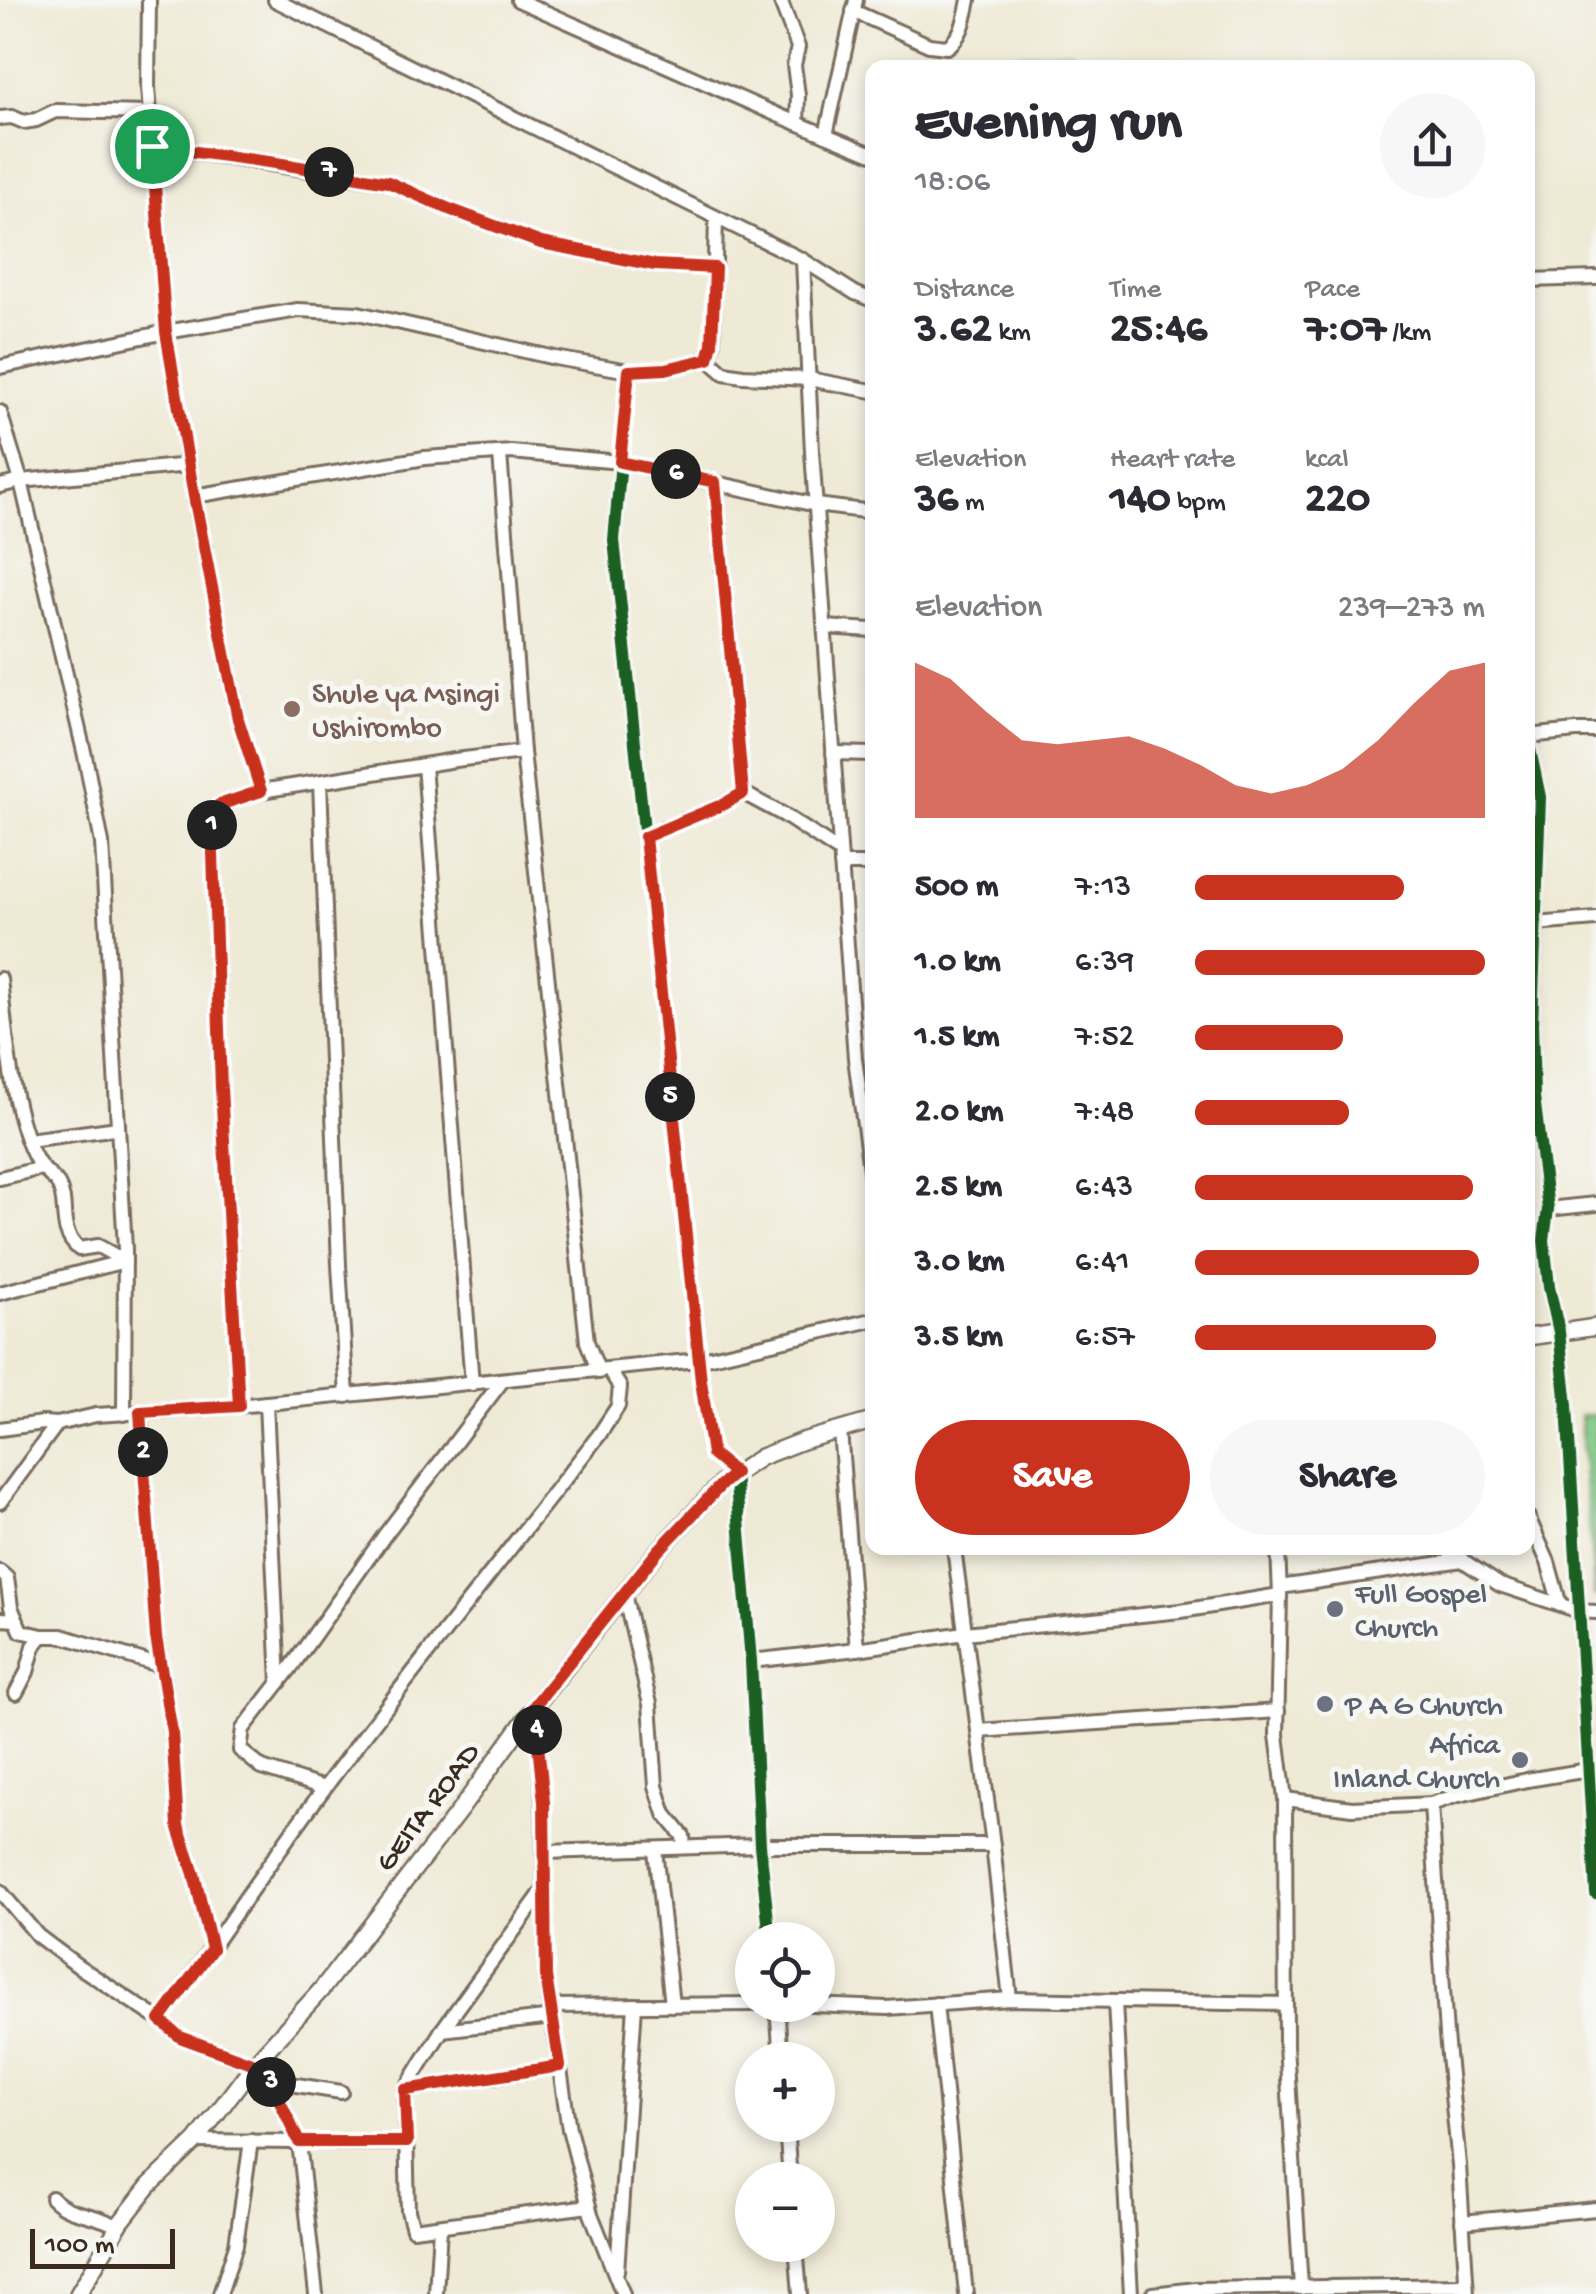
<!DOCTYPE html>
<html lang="en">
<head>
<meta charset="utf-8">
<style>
  :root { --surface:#fff; --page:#f7f7f7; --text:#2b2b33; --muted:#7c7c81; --accent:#c8321e }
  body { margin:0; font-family:"Gochi Hand",sans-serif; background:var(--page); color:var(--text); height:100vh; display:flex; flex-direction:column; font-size:38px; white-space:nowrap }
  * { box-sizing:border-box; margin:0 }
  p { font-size:32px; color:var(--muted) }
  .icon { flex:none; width:55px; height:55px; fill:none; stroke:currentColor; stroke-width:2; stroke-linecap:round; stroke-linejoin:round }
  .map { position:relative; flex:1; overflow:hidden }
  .panel { position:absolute; left:865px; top:60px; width:670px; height:1495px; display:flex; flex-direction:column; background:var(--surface); border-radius:20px; box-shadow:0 5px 15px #0003 }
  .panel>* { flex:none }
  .controls { position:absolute; left:735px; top:1922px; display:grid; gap:20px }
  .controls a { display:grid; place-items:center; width:100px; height:100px; border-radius:50%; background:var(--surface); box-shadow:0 5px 15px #0003; font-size:50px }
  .scale { position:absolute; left:30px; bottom:25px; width:145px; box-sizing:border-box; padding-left:10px; border:5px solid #3b2a1e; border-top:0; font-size:28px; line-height:35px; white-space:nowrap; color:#3b2a1e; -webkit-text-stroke:8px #f6f6f2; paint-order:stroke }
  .pin { position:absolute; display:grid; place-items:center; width:85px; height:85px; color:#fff; margin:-42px; border:5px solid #fff; border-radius:50%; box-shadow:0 2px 10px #0007 }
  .km { position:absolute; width:50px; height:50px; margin:-25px; border-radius:50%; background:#222; color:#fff; font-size:28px; line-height:50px; text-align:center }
  .round { display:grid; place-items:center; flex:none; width:105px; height:105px; border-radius:52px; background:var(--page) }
  .overview { display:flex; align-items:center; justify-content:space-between; height:170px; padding:0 50px }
  h1 { font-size:55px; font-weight:700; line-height:75px }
  .figures { display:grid; grid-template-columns:repeat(3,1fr); gap:15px; height:170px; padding:10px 50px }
  .figures div { display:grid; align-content:center }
  .figures b { font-size:42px; font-weight:700 }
  .figures small { font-size:28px; font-weight:400 }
  .figures p { font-size:28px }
  .chart { height:280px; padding:20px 50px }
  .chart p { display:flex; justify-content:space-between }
  .chart svg { width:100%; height:180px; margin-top:10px; fill:var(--accent); opacity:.7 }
  .cta { display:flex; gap:20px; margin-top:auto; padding:20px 50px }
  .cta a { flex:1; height:115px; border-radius:60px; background:var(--accent); color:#fff; font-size:40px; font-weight:700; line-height:115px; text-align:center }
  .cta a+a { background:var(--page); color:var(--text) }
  ul { padding:0 50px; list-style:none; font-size:32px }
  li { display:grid; grid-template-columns:160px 120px 1fr; align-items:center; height:75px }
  li i { height:25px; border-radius:12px; background:var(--accent) }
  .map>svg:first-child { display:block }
  .green { fill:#7ec885; stroke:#5c7952; stroke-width:2.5 }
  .forest { fill:#66ac72; stroke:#506b48; stroke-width:2.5 }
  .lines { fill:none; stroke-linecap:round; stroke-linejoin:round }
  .minor-casing { stroke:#7a6d5e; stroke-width:18 }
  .major-casing { stroke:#7a6d5e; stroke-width:20 }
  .minor { stroke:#fff; stroke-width:12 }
  .major { stroke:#fff; stroke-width:15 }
  .cycleway-casing { stroke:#f6f6f2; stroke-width:19 }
  .cycleway { stroke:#1b5e20; stroke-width:12 }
  .route-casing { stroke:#fff; stroke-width:20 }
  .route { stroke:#c8321e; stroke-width:12 }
  .education-dot { fill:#8d6e63; stroke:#f6f6f2; stroke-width:4 }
  .worship-dot { fill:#6b7280; stroke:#f6f6f2; stroke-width:4 }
  .labels { text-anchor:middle; stroke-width:10; stroke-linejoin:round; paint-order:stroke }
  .education-label { font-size:30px; fill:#785e54; stroke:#f6f6f2; text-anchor:start }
  .worship-label { font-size:30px; fill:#5b616d; stroke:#f6f6f2; text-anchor:start }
  .street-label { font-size:30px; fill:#3b2a1e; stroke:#f6f6f2 }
</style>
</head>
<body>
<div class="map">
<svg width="1596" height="2294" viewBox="0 0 1596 2294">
  <rect width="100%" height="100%" fill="#f6f6f2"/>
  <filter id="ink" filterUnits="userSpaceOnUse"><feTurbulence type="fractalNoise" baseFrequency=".01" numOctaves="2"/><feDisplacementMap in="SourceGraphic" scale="20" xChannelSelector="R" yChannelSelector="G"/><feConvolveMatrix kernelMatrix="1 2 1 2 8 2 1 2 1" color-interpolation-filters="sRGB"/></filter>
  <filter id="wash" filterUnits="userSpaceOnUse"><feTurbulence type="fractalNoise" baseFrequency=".0048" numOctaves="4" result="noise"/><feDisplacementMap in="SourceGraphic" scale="40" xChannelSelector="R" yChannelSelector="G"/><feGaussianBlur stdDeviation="2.25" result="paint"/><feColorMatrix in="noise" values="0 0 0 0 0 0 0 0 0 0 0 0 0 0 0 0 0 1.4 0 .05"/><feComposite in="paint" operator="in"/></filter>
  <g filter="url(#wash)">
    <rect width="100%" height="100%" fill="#efead6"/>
    <path class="green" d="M1596 1415V1597H1595L1580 1416Z"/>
    <path class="forest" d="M1071 51 1072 67H984L983 58Z"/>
  </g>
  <g filter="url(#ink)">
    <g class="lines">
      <g class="minor-casing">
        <g id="minor">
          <path d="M149 0 148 87 166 332 194 496 238 719 261 791"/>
          <path d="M275 0 803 260 855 293 872 300"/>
          <path d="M518 0 780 116 872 154"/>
          <path d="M780 0 798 47 794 65 798 95 797 123"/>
          <path d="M853 11 929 45 947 47C963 36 965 18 969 0"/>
          <path d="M0 118 12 117 24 122 36 120 55 111 150 113"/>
          <path d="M826 135 856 0"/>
          <path d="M153 146 388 182 449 209 541 243 655 265 715 268"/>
          <path d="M803 260 812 452 855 1058 872 1185"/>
          <path d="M1528 280 1596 278"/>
          <path d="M708 359 724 373 743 376 809 379 872 391"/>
          <path d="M0 367 166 332 298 310 358 313 555 358 629 371 666 369 708 359 713 344 716 218"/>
          <path d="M629 371 614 540 701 1381 712 1455 735 1473 751 1661 760 1845 770 1940"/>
          <path d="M0 412 21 481 85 756 102 843 125 1249 124 1414"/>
          <path d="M500 454 523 752 568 1166 587 1342 599 1372"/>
          <path d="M0 486 21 481 189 465"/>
          <path d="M194 496 425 458 511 452 620 462 816 505 872 512"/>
          <path d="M825 627 872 630"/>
          <path d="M1528 736 1576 731H1596"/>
          <path d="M1528 740 1540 797 1532 1025 1534 1097 1548 1209 1544 1240 1549 1287 1559 1332 1567 1406 1596 1894"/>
          <path d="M833 753 872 754"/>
          <path d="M424 765 472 1384"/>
          <path d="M320 782 339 1265 347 1396"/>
          <path d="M743 793 784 815 840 852"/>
          <path d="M645 837 723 804 743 793 715 482"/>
          <path d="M841 864H872"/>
          <path d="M1535 924 1596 919"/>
          <path d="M0 979C6 1032 11 1115 37 1161 42 1170 52 1176 58 1184 70 1205 56 1229 79 1249L98 1246 125 1261"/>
          <path d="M28 1140 118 1128"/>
          <path d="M0 1178 42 1168"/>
          <path d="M1548 1209 1596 1204"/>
          <path d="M0 1293 125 1261"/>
          <path d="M266 1403 279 1683"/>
          <path d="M239 1406 221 1088 212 824 219 805 261 791 455 760 523 752"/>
          <path d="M140 1413 156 1637 172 1732 178 1825 194 1874 212 1949"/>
          <path d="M0 1429 43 1423 57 1424 96 1415 227 1407 698 1360 872 1320"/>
          <path d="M840 1430 857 1649"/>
          <path d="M0 1502 57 1424"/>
          <path d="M1528 1517 1548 1562 1560 1605"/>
          <path d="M954 1548 993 1845 1010 1999"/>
          <path d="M1278 1548 1280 1595 1277 1735 1285 1799 1286 2045 1301 2288"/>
          <path d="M1444 1548 1500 1585 1579 1611 1596 1612"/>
          <path d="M0 1572 7 1578 11 1607 21 1631 42 1636H62L161 1666"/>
          <path d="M1280 1587 1462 1560"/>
          <path d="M624 1594 650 1704 656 1786 665 1814 683 1836 684 1847"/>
          <path d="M0 1619 17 1620"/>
          <path d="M751 1661 857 1649 965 1633 1181 1611 1280 1595"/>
          <path d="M16 1693 27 1672 34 1646 42 1636"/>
          <path d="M535 1706 543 1802 546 1976 569 2129 591 2214 623 2294"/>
          <path d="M978 1731 1278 1711"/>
          <path d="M324 1788 262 1768 240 1750 243 1729 292 1666 384 1536 502 1381"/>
          <path d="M1285 1799 1352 1808 1431 1804 1455 1796 1527 1780 1588 1770"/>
          <path d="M1431 1804 1446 2035 1459 2165 1467 2294"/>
          <path d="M655 1850 672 2005"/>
          <path d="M545 1852 760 1845H993"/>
          <path d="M545 1888 442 2030 405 2090 408 2211 413 2229 589 2206"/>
          <path d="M0 1891 38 1936 78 1966 160 2020 180 2037 254 2064 271 2081 299 2142 316 2294"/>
          <path d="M1115 2002 1131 2294"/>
          <path d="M936 2004 966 2294"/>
          <path d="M777 2005 781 2060"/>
          <path d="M812 2005 887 2008 1010 1999 1286 2004"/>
          <path d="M551 2006 752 2004"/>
          <path d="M160 2020C216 1944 266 1865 323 1790 413 1670 507 1553 599 1435L618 1406 620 1387 610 1371"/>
          <path d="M442 2030 553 2017"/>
          <path d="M271 2081 341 2092"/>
          <path d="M405 2090 560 2066"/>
          <path d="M786 2125 790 2180"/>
          <path d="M196 2141 407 2143"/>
          <path d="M52 2198C70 2217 95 2212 118 2227"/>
          <path d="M1462 2222 1596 2209"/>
          <path d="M796 2245 800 2294"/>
          <path d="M617 2271 635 2005"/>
          <path d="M220 2294 236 2245 251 2141"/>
          <path d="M436 2294 440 2227"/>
          <path d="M1152 2294 1196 2289 1466 2285"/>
        </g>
      </g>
      <g class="major-casing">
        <g id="major">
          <path d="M1528 1337 1596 1327"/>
          <path d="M78 2294 121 2222 149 2186 196 2141 254 2064 321 1990 460 1810 535 1706 658 1551 722 1483 761 1457 802 1441 872 1421"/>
        </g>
      </g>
      <use href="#minor" class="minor"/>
      <use href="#major" class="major"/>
      <g class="cycleway-casing">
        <g id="cycleway">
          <path d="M629 371 614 540 701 1381 712 1455 735 1473 751 1661 760 1845 770 1940"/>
          <path d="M1528 740 1540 797 1532 1025 1534 1097 1548 1209 1544 1240 1549 1287 1559 1332 1567 1406 1596 1894"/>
        </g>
      </g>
      <use href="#cycleway" class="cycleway"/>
    </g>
  </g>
  <g class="lines" filter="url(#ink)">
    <g class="route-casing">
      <path id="route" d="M152 146 276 163 388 182 449 209 541 243 655 265 715 268 712 344 708 359 666 369 629 371 620 462 715 482 743 793 724 804 645 837 701 1381 712 1454 735 1473 722 1484 658 1551 534 1706 544 1802 546 1976 560 2066 405 2090 407 2142H299L270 2080 254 2064 180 2037 160 2020 212 1949 194 1874 178 1825 172 1732 156 1637 140 1412 239 1406 221 1088 212 824 219 805 261 791 238 719 194 496 166 332Z"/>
    </g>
    <use href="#route" class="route"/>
  </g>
  <circle class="education-dot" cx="292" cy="709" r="10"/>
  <g class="worship-dot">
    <circle cx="1335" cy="1609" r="10"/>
    <circle cx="1325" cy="1704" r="10"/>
    <circle cx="1520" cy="1760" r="10"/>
  </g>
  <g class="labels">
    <g class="education-label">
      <text x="312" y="702">Shule ya Msingi<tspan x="312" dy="34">Ushirombo</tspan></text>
    </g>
    <g class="worship-label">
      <text x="1355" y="1602">Full Gospel<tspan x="1355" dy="34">Church</tspan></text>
      <text x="1345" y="1714">P A G Church</text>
      <text x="1500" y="1753" text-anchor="end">Africa<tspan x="1500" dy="34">Inland Church</tspan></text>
    </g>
    <g class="street-label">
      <text transform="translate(426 1806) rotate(-53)" y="10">GEITA ROAD</text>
    </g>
  </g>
</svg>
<div class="controls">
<a><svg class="icon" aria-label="locate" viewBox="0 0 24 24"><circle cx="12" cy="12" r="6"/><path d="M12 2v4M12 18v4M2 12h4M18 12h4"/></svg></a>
<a>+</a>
<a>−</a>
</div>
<div class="scale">100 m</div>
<div class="pin" style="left:152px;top:146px;background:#1e9e55"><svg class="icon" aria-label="arrive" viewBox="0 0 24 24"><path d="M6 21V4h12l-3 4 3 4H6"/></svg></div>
<b class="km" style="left:212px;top:825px">1</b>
<b class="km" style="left:143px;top:1452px">2</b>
<b class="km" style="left:271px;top:2082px">3</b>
<b class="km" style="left:537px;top:1730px">4</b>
<b class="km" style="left:670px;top:1097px">5</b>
<b class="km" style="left:676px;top:474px">6</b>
<b class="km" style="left:329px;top:172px">7</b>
<section class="panel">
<div class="overview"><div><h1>Evening run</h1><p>18:06</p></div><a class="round"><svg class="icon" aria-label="share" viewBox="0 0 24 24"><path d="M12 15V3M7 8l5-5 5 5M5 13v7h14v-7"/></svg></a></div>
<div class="figures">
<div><p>Distance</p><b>3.62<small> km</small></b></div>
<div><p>Time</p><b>25:46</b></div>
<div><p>Pace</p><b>7:07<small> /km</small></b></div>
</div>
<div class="figures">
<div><p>Elevation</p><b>36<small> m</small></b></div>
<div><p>Heart rate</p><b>140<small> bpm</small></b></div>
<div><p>kcal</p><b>220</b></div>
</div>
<div class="chart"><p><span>Elevation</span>239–273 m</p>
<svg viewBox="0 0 160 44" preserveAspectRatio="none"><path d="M0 44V6L10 10L20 18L30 25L40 26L50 25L60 24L70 27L80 31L90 36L100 38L110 36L120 32L130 25L140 16L150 8L160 6V44z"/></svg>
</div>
<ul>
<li><b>500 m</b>7:13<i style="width:72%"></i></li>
<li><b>1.0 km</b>6:39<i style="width:100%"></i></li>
<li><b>1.5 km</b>7:52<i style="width:51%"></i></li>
<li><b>2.0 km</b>7:48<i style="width:53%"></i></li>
<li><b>2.5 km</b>6:43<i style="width:96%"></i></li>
<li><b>3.0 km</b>6:41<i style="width:98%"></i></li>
<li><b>3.5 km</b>6:57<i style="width:83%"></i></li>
</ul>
<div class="cta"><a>Save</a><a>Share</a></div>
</section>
</div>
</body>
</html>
